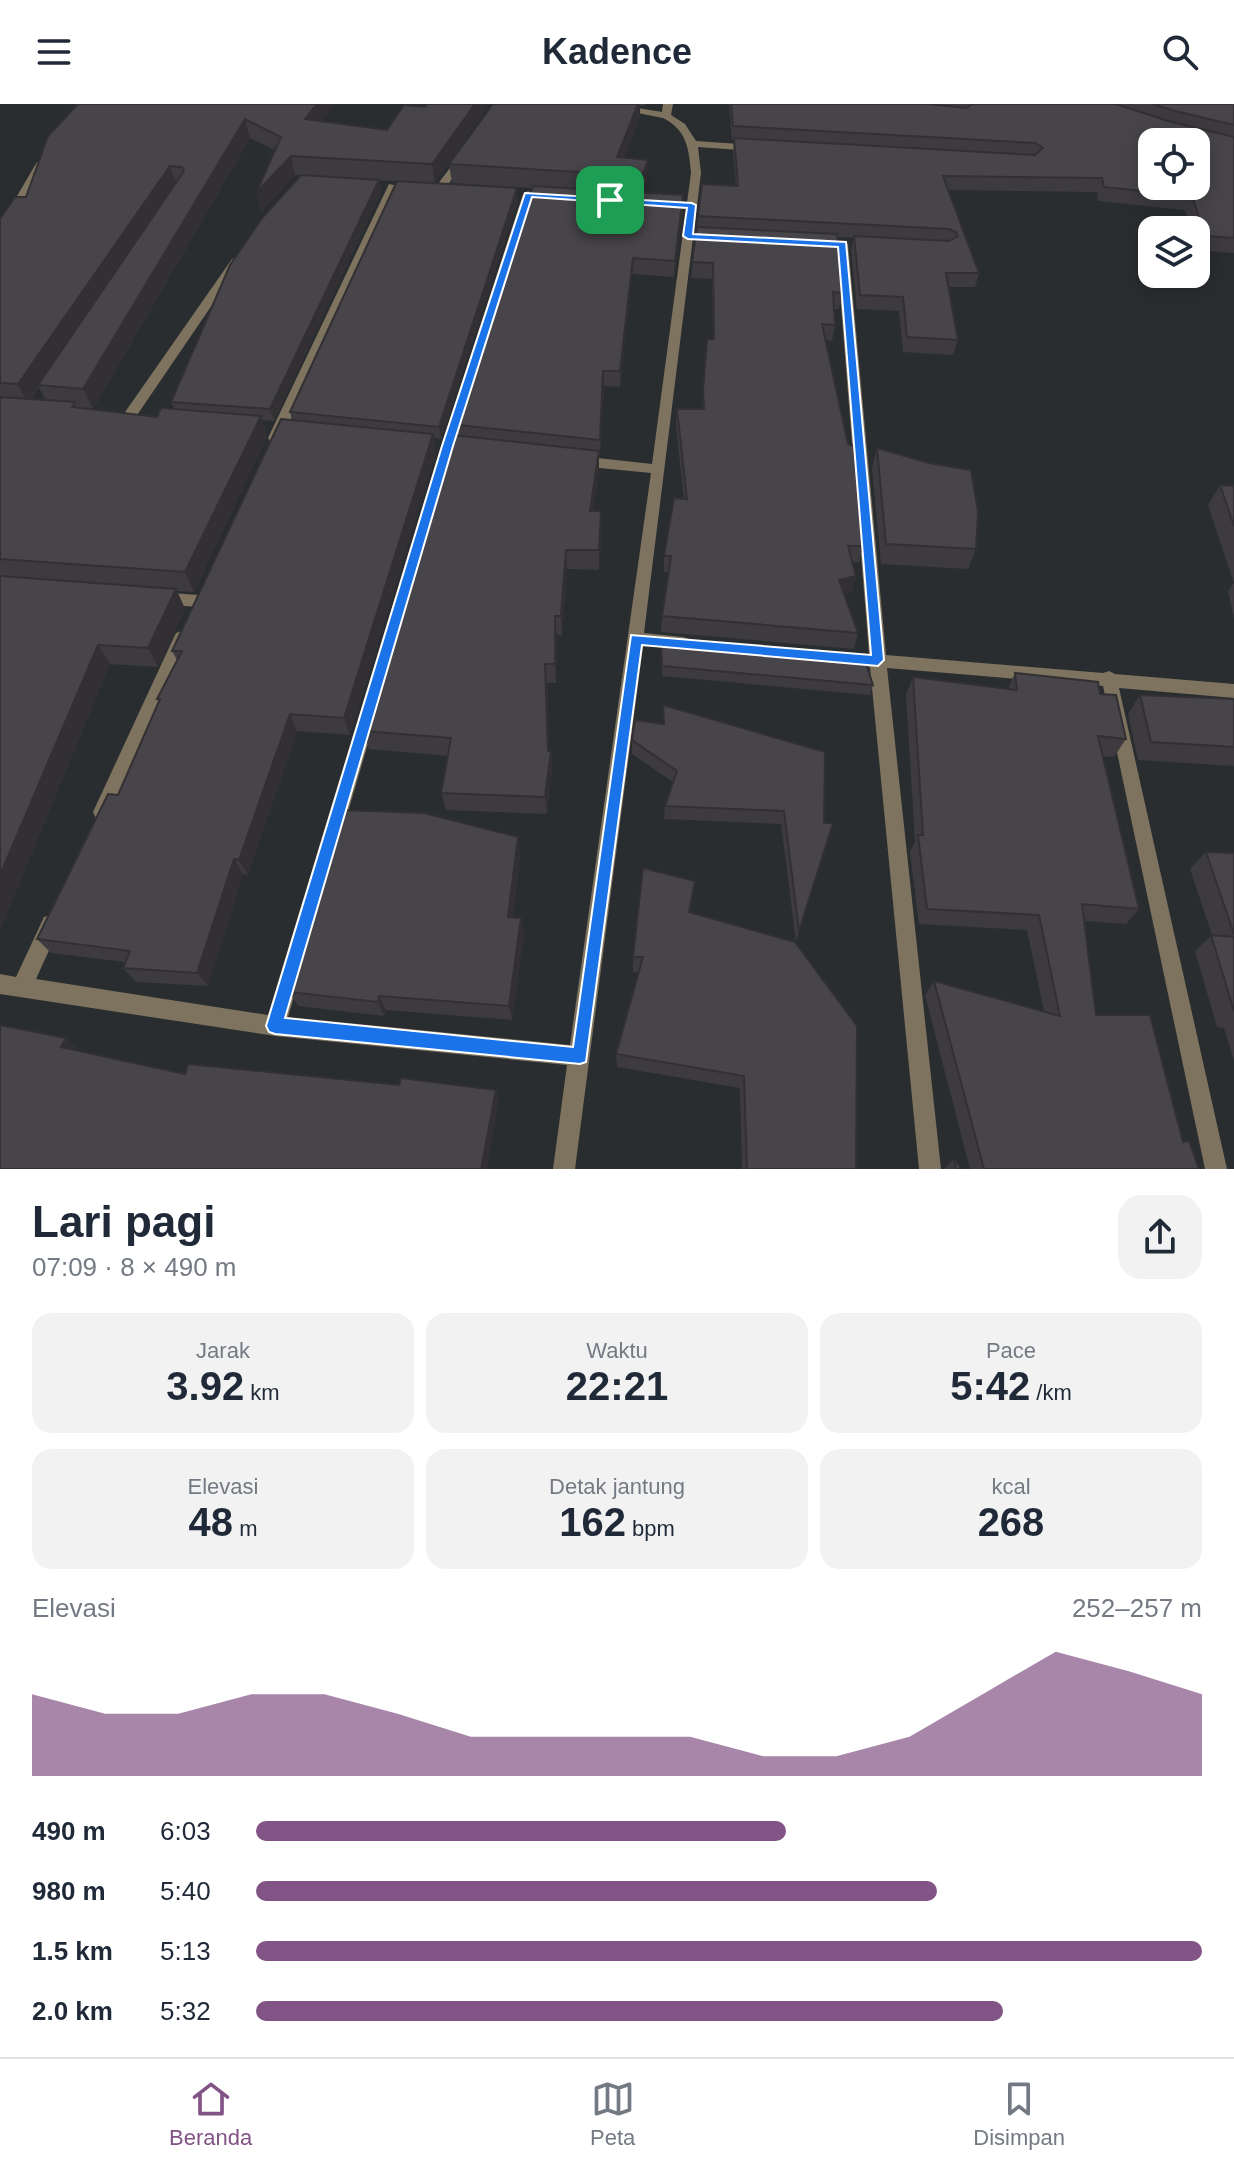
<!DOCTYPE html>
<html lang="id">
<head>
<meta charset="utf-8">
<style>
  :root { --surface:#fff; --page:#f2f2f3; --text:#1f2937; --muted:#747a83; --line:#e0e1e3; --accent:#825385 }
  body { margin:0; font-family:Helvetica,sans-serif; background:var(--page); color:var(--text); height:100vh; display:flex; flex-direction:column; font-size:30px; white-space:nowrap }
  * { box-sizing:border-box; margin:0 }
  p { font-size:26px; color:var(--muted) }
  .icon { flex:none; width:44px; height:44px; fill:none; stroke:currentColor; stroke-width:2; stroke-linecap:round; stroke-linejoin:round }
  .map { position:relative; height:1065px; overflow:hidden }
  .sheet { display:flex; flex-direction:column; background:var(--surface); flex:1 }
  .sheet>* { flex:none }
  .tools { position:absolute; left:1138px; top:24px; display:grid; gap:16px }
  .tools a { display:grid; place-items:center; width:72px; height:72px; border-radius:16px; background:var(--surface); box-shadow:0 4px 20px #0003; font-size:40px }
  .pin { position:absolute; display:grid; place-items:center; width:68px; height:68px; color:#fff; margin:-34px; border-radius:16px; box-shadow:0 4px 12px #0006 }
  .round { display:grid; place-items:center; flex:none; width:84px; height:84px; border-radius:24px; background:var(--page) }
  .summary { display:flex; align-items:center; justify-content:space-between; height:136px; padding:0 32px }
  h1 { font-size:44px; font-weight:800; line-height:60px }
  .figures { display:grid; grid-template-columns:repeat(3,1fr); gap:12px; height:136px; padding:8px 32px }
  .figures div { display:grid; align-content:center; border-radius:20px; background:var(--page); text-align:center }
  .figures b { font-size:40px; font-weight:800 }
  .figures small { font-size:22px; font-weight:400 }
  .figures p { font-size:22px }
  .chart { height:224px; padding:16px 32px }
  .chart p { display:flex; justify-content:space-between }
  .chart svg { width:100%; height:144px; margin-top:8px; fill:var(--accent); opacity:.7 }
  ul { padding:0 32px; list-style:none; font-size:26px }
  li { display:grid; grid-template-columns:128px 96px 1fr; align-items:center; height:60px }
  li i { height:20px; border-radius:10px; background:var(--accent) }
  header { display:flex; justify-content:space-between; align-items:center; height:104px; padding:0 32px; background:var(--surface); font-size:36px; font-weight:800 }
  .dock { display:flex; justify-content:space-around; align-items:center; height:112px; border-top:2px solid var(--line); background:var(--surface); font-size:22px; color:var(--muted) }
  .dock a { display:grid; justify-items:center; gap:4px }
  .dock .current { color:var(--accent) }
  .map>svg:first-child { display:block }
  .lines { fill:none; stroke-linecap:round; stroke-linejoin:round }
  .street { fill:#7d735e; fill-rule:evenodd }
  .wall { fill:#3d3b3f; fill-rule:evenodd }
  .shaded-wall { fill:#323033 }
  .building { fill:#474549; stroke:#323033; stroke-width:2; fill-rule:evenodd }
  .route { fill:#1a73e8; stroke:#fff; stroke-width:2; fill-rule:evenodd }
</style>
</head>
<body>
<header><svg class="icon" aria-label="menu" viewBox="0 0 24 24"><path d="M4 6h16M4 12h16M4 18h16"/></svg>Kadence<svg class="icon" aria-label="search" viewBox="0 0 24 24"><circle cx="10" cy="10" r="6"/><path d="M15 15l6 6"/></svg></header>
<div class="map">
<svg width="1234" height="1065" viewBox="0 0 1234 1065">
  <rect width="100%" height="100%" fill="#2a2d30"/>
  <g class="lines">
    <g class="street">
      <path d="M592 0H613L662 8 663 0H673L671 11 685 20 696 37 754 41 759 44 754 47 698 43 701 69 644 529 683 533 689 535 691 539 689 543 683 545 643 542 575 1065H553L567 961 275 932 0 890V870L16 873 44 813 51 811 58 813 61 820 36 875 268 911 441 342 523 90 528 87 533 90 455 342 288 913 570 941 651 369 579 362 572 357 579 352 652 360 691 69C689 45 687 26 663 14Z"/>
      <path d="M459 52 468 54 443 87H435L434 85Z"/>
      <path d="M37 58 46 60 6 131 0 134V121Z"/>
      <path d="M389 80 398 82 282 334 280 337H270L268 334Z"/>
      <path d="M842 137 848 140 886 551 1103 569 1109 567 1115 570 1234 580V594L1119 584 1227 1065H1205L1103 582 887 564 941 1065H919L870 563 863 561 861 556 863 551 869 550 836 140Z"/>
      <path d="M236 154 242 157 133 317H123V311L232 155Z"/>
      <path d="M160 488 198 491 206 497 198 503 160 500 152 494Z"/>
      <path d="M182 527 188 529 190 533 111 708 108 714 102 716 96 714 93 708 174 533 176 529Z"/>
    </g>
  </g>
  <g class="wall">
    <path d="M78 0 322 17 387 26 425 3 435 79 518 96 441 335 434 334 436 349 350 631 297 627 248 771 243 770 208 882 136 878 123 864 125 858 51 849 37 835 118 691 159 599 157 595 177 556 172 547 292 316 290 308 397 77 359 75 379 76 381 88 274 317 262 316 267 332 194 488 177 487 185 505 158 563 110 560 0 826V115L26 93ZM250 34 275 46 261 108 295 71H300L171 298 174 305 157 313 78 304 93 305ZM39 284 46 296 32 295Z"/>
    <path d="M493 0H645L644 2 640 1V13L624 54 647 75 642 89 683 91V107L674 173 632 170 620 283 604 282 600 351H599V367L593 407 602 427 599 466 567 465 562 532 557 531 556 579H547L549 647H551L552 665 547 710 446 706 441 689 448 652 369 645 363 627 459 332 458 321 532 84 452 79 449 60Z"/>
    <path d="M729 0H1234V149L1198 146 1196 139V126H1192L1185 106 1098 97 1097 88 948 86 979 169 975 183H948L958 236 953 251 903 248 899 207 857 205 851 146 854 134 837 133 842 189 839 205H834L835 221 832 237 825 236 863 442 859 458H852L856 472 852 488 844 490 858 529 854 545 661 528 662 512 668 468H664V452L684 395 676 322 677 305H702L703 286 713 235 712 175 691 174 698 112 736 82 733 48 734 36H732Z"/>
    <path d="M877 344 976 445 968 465 881 460 872 364Z"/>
    <path d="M1220 381 1234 382V514L1228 487 1234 479 1208 401Z"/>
    <path d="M661 536 873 581 870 591 662 572Z"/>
    <path d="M1015 569 1100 590 1126 635 1114 653 1102 652 1139 805 1126 820 1084 817 1096 911 1183 1038 1199 1065H970L925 891 934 877 1044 907 1027 826 919 820 910 748 915 738 906 591 913 573 1008 585Z"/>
    <path d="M1140 591 1234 595V662L1138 656 1128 610Z"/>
    <path d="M663 601 824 719H833L796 838 856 1065H742L740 984 617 963 616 950 639 868H633V853L690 808 796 838 781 720 664 715 665 702 673 678 632 650V636L663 619Z"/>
    <path d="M518 733 520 750 513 814H521L524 830 512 916 386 906 384 912 298 902 289 888Z"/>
    <path d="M1206 748 1234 749V957L1224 924 1217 923 1195 847 1212 831 1190 765Z"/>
    <path d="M954 1055 962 1065H944Z"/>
  </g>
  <g class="shaded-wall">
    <path d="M317 0H334L310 34 305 15Z"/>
    <path d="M475 0H490L435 79 432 60Z"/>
    <path d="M638 0H640V13L617 72V53Z"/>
    <path d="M245 15 250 34 93 305 83 285Z"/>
    <path d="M291 52 295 71 261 108 256 89Z"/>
    <path d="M648 56 647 75 641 91 642 72Z"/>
    <path d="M170 62 177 81 38 281 39 284 28 300 18 280Z"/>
    <path d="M379 76 381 88 274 317 270 305Z"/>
    <path d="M517 84 518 96 441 335 439 323Z"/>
    <path d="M683 91V107L674 173 675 157Z"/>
    <path d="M633 154 632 170 620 283V267Z"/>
    <path d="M603 267 604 282 600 351V336Z"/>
    <path d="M261 312 267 332 194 488 185 468Z"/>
    <path d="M433 330 436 349 350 631 344 614Z"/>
    <path d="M599 347V367L590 427V407Z"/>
    <path d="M601 407 602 427 599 466V446Z"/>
    <path d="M566 446 567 465 562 532 561 512Z"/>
    <path d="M856 472 852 488 835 492 839 476Z"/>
    <path d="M176 485 185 505 158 563 148 544Z"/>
    <path d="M555 512 557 531 556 579 555 560Z"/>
    <path d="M98 541 110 560 0 826V771Z"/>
    <path d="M545 560 549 660 551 647 552 665 547 710 545 693 548 647Z"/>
    <path d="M290 610 297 627 248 771 239 756Z"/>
    <path d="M518 733 520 750 511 829 508 813Z"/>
    <path d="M234 755 243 770 208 882 197 869Z"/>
    <path d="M521 814 524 830 512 916 509 902Z"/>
    <path d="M379 892 386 906 384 912 378 898Z"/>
    <path d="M66 934 82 948 61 943Z"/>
    <path d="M496 986 499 998 487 1065H481Z"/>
  </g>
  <g class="building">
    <path d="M78 0H317L305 15 387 26 404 1 425 3 428 0H475L432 60 291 52 256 89 281 33 245 15 83 285 38 281 184 67 182 63 170 62 18 280 0 279V115L15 93H26L48 32Z"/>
    <path d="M493 0H638L617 53 648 56 642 72 449 60Z"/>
    <path d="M731 0H928L967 4 972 0H1116L1168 17 1234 33V134L1205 132 1192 92 1104 83 1102 74 943 72 979 169H946L958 236 907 233 903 193 860 191 854 132 949 137 958 132 956 128 949 125 698 112 702 80 738 82 734 34 1035 51 1043 44 1035 39 733 22ZM1152 38H1196V82H1152Z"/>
    <path d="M1152 0H1234V21L1175 7Z"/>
    <path d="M301 71 379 76 270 305 171 298 230 161 263 113Z"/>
    <path d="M397 77 517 84 439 323 290 308Z"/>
    <path d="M533 82 683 91 675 157 633 154 620 267H603L600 336 458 321Z"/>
    <path d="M697 123 837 130 842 189 833 188 835 221 822 220 848 340 855 342 863 442H848L856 472 839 476 858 529 662 512 671 452H664L674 394 687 395 677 305H704L703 286 707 235H714L713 159 692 158Z"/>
    <path d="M0 293 75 298 72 303 157 313 161 304 261 312 185 468 0 455Z"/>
    <path d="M281 315 433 330 344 614 290 610 239 756 234 755 197 869 123 864 130 847 37 835 108 690 118 691 160 595H157L182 547H172Z"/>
    <path d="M452 331 599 347 590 407H601L599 446H566L561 512H555V560H545L548 647H551L545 693 441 689 451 634 363 627Z"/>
    <path d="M877 344 929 359 971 366 978 408 976 445 886 440Z"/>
    <path d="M1220 381 1234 382V422Z"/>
    <path d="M0 472 176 485 148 544 98 541 0 771Z"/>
    <path d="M661 536 864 554 873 581 662 562Z"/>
    <path d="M1015 569 1098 578 1100 590 1116 591 1126 635 1098 632 1139 805 1082 800 1096 911H1150L1183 1038 1189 1037 1199 1065H984L934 877 1060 912 1039 811 927 805 918 731H923L913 573 1017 586Z"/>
    <path d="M1140 591 1234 595V643L1151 638Z"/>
    <path d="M663 601 825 648 824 719H833L799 827 784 707 665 702 677 667 632 636 635 616 664 620Z"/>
    <path d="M339 706 424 709 518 733 508 813 521 814 509 902 379 892 378 898 289 888 318 791Z"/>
    <path d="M1206 748 1234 749V830Z"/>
    <path d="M643 764 695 777 689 808 795 838 857 922 856 1065H747L744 972 616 950 643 853H633Z"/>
    <path d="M1211 831 1234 833V907Z"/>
    <path d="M0 921 66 934 61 943 185 970 188 960 399 981 401 974 496 986 481 1065H0Z"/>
    <path d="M954 1055 962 1065H956Z"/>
  </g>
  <path class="route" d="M525 89 692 99 696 101 693 130 846 138 884 556 878 562 642 541 586 958 580 960 275 930 269 928 266 922 442 342ZM532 93 687 104 683 132 688 135 838 143 871 551 631 531 573 943 285 914 453 342Z"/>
</svg>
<div class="tools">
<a><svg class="icon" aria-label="locate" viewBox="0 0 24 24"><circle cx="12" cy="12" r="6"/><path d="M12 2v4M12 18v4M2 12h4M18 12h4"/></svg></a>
<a><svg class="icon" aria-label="layers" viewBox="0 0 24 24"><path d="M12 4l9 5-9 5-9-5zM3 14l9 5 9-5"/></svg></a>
</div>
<div class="pin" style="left:610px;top:96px;background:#1e9e55"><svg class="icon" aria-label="arrive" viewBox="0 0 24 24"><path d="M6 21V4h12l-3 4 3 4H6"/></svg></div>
</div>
<section class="sheet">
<div class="summary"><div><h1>Lari pagi</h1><p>07:09 · 8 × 490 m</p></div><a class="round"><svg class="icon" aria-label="share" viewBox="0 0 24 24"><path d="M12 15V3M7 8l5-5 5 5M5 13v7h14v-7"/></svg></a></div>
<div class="figures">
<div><p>Jarak</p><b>3.92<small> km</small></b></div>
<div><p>Waktu</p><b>22:21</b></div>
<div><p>Pace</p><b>5:42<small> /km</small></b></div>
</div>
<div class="figures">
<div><p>Elevasi</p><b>48<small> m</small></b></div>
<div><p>Detak jantung</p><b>162<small> bpm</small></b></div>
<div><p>kcal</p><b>268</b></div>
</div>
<div class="chart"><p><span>Elevasi</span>252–257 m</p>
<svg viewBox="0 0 160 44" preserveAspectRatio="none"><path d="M0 44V19L10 25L20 25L30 19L40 19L50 25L60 32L70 32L80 32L90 32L100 38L110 38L120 32L130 19L140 6L150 12L160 19V44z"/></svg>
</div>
<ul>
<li><b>490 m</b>6:03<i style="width:56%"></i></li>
<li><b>980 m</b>5:40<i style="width:72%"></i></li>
<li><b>1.5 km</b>5:13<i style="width:100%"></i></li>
<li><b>2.0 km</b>5:32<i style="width:79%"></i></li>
</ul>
</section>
<nav class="dock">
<a class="current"><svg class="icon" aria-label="home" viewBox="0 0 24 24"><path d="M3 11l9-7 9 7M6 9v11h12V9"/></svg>Beranda</a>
<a><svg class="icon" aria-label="map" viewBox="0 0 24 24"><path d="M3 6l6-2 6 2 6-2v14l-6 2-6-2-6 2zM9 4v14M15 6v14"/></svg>Peta</a>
<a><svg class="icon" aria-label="saved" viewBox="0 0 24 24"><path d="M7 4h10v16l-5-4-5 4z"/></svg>Disimpan</a>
</nav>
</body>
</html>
